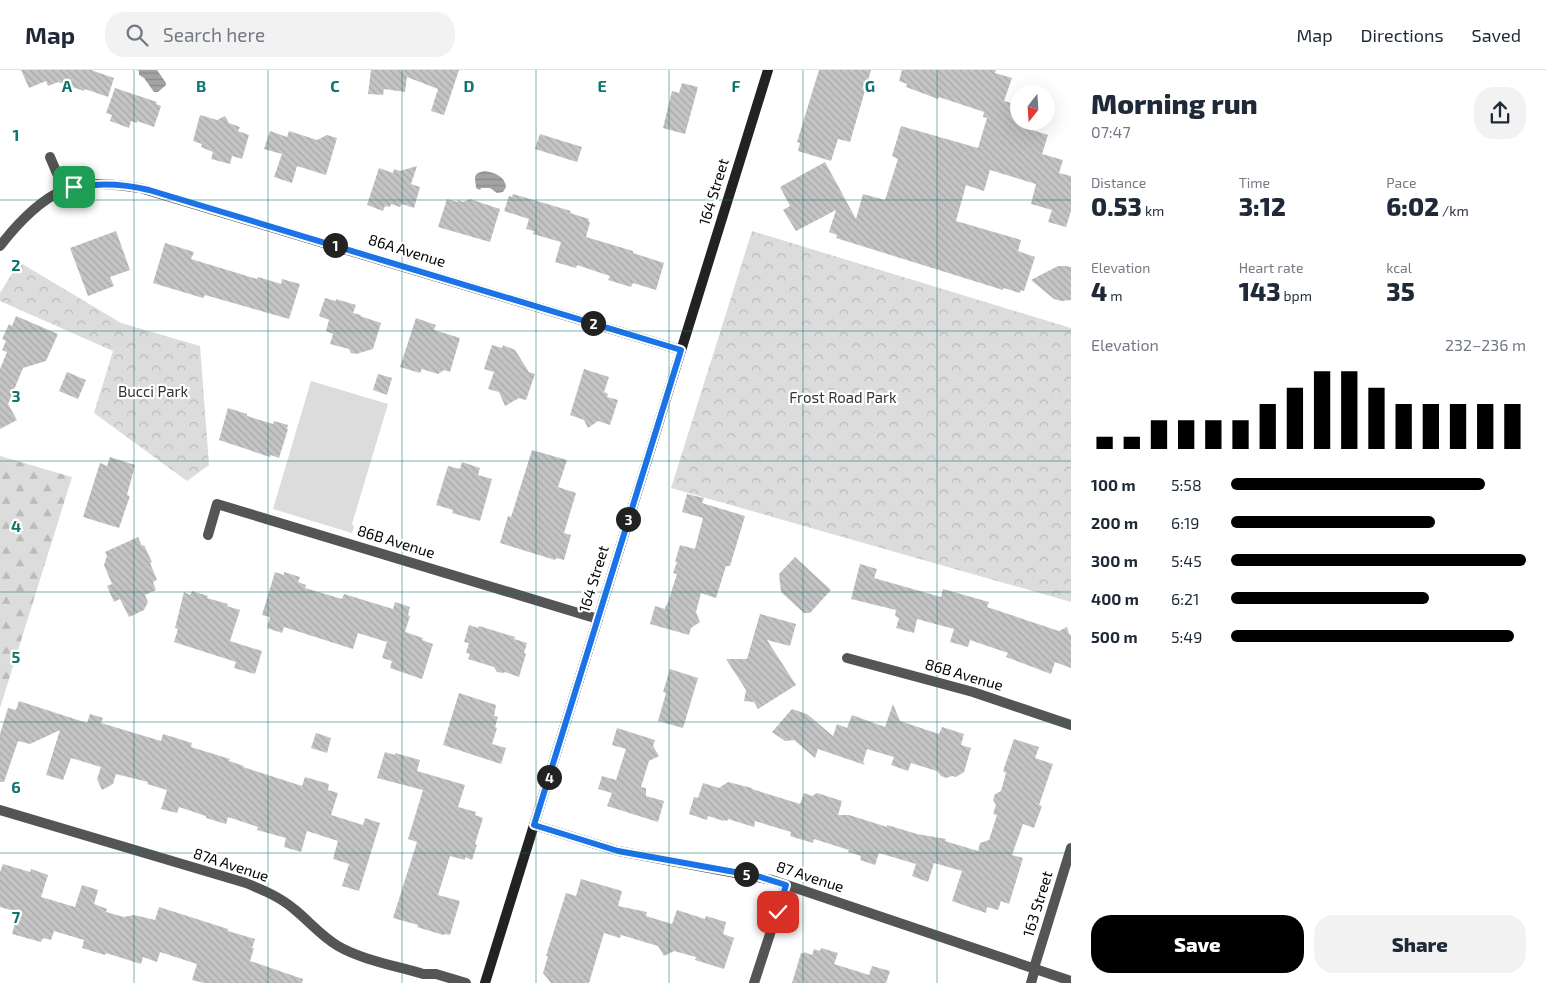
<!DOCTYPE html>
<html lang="en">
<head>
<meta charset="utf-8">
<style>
  :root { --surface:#fff; --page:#f2f2f3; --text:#1f2937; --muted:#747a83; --line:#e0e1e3; --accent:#000 }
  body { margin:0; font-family:"Exo 2",sans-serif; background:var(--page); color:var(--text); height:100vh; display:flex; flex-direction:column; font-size:19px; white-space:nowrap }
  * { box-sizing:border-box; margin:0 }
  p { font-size:16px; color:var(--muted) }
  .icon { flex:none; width:28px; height:28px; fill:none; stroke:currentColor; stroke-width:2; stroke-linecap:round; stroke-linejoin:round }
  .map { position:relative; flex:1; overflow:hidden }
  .sheet { display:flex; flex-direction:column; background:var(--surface); width:475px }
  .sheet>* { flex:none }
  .needle { width:32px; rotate:197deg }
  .tools { position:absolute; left:1010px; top:15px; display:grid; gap:10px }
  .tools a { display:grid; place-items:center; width:45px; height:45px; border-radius:50%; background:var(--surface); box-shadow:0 5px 20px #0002; font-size:25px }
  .pin { position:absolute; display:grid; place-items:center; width:42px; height:42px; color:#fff; margin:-21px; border-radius:10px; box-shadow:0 2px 8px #0006 }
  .km { position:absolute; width:25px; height:25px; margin:-12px; border-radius:50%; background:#222; color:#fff; font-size:14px; line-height:25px; text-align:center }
  .round { display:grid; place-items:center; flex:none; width:52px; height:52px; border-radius:20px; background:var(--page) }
  .head { display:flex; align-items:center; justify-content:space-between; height:85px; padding:0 20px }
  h1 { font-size:28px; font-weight:800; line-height:38px }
  .stats { display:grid; grid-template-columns:repeat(3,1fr); gap:8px; height:85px; padding:5px 20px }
  .stats div { display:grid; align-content:center }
  .stats b { font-size:25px; font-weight:800 }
  .stats small { font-size:14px; font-weight:400 }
  .stats p { font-size:14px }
  .chart { height:140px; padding:10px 20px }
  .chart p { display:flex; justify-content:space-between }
  .chart svg { width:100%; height:90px; margin-top:5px; stroke:var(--accent); stroke-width:6 }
  .cta { display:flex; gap:10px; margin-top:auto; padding:10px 20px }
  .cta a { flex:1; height:58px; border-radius:20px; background:var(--accent); color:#fff; font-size:20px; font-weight:800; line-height:58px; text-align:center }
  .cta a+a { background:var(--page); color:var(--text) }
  ul { padding:0 20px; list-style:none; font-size:16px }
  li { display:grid; grid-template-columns:80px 60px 1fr; align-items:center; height:38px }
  li i { height:12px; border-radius:6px; background:var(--accent) }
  header { display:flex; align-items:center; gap:30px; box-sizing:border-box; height:70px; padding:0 25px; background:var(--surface); border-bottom:1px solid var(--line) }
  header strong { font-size:24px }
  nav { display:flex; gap:28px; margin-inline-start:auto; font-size:18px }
  .search { width:350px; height:45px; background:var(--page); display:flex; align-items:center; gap:12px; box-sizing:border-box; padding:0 18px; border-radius:20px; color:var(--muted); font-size:19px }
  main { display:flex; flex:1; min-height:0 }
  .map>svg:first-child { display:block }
  .grass { fill:#dcdcdc }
  .forest { fill:url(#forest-firs) }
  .park { fill:url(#park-crowns) }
  .water { fill:url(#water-rules) }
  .building { fill:url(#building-back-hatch) }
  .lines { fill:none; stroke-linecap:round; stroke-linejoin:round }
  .street { stroke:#555; stroke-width:10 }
  .secondary { stroke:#222; stroke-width:10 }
  .route-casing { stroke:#fff; stroke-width:10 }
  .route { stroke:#1a73e8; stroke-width:6 }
  .grid { fill:none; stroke:#0f766e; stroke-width:1; stroke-opacity:0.55 }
  .labels { text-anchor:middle; stroke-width:4.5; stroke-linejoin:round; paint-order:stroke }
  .street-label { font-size:15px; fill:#000; stroke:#fff }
  .park-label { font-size:15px; fill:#333; stroke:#fff }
  .grid-label { font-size:16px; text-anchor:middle; font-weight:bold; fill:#0f766e; stroke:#fff; stroke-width:4.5; stroke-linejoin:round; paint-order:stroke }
</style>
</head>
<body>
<header>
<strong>Map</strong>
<div class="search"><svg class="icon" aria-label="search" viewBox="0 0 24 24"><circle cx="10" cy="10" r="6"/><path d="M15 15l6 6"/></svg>Search here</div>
<nav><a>Map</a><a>Directions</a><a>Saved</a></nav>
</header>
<main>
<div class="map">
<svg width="1071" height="913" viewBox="0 0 1071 913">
  <defs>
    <pattern id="forest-firs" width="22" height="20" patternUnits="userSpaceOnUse" patternTransform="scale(1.25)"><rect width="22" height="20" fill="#dcdcdc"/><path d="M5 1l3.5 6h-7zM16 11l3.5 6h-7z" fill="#bbb"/></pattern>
    <pattern id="park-crowns" width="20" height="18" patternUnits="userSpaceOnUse" patternTransform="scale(1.25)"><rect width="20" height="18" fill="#dcdcdc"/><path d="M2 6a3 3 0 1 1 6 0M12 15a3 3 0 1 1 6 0" fill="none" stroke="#bbb"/></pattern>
    <pattern id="water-rules" width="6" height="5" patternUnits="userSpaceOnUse" patternTransform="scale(1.25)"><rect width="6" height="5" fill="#a3a3a3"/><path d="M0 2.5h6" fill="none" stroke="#8b8b8b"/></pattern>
    <pattern id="building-back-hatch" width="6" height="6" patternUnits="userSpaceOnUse" patternTransform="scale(1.25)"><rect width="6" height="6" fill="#c4c4c4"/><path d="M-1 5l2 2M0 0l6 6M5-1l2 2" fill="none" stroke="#a7a7a7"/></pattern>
  </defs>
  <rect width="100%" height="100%" fill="#fff"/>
  <path class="grass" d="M311 311 388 334 352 454 354 457 352 463 273 439Z"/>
  <path class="forest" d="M0 386 72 407 0 638Z"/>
  <g class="park">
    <path d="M752 161 1071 258V532L671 418Z"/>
    <path d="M19 192 121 253 200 276 209 395 187 411 94 343 113 281 0 231V223Z"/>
  </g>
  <g class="water">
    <path d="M137 0H157L166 13V15L158 22H154L144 8 139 5V1Z"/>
    <path d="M485 101C495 103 505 106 506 117L503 122 497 123 490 118H481L480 120 476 118C476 109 471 103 485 101Z"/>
  </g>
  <g class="building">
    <path d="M21 0H91L114 8 108 27 85 19 84 21 58 12 48 16 46 11 29 18Z"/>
    <path d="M371 0H459L444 45 431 41 438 19 407 7 405 22 384 19 383 25 368 24Z"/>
    <path d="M819 0H871L850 72 838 69 831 91 798 81 800 73 797 72Z"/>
    <path d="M902 0H996L995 3 1012 8 1004 31 1019 35V51H1028L1026 58 1048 65 1042 84 1063 90 1059 103 1071 106V141L1066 157 1048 152 1052 140 1031 134 1036 114 990 100 984 121 966 115 956 151 1021 170 1018 181 1035 187 1024 221 1021 220 1020 223 1004 218 1003 220 836 168 837 165 829 162 836 140 796 161 783 140 790 136 780 117 825 92 856 149 863 124 885 130 898 89 892 86 901 56 978 78 987 48 983 47 984 42 939 27 938 29 906 17 907 14 899 11Z"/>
    <path d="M682 13 698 17 685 64 663 58 672 21 679 23Z"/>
    <path d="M115 18 157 32 156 34 161 36 154 57 137 51V53L131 51 129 58 110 51 112 45 106 43Z"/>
    <path d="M200 45 217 50 225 46 229 53 240 57 238 61 249 65 242 89 232 86 230 94 211 89 213 82 201 77 202 74 193 71Z"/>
    <path d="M270 61 287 67 289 61 317 70 327 65 337 68 326 105 297 96 292 113 274 107 282 84 264 79Z"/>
    <path d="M540 64 582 77 577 92 535 79Z"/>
    <path d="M417 96 411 114 420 117 414 138 402 134 400 137 391 134 390 137 385 136 383 141 367 135 379 98 393 103 394 99 400 101Z"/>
    <path d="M513 124 571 141 570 143 589 149 588 151 590 152 586 167 633 181V183L664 193 656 220 633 213 631 217 608 210 610 206 577 195 576 198 555 192 561 172 533 164 534 161 526 159 529 149 504 141 509 126 512 127Z"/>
    <path d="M447 129 457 132 458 130 463 132 470 129 500 139 490 172 438 157Z"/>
    <path d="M116 161 130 200 110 207 114 216 88 226 70 178Z"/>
    <path d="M165 173 194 182 191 189 257 209 258 207 281 214 282 209 300 214 289 249 205 225 203 228 153 213Z"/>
    <path d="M1058 196H1065L1071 197V230L1061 231 1054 229 1031 210Z"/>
    <path d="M325 228 336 231V229L356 235 353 243 361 245 360 246 381 253 373 279 356 284 351 283 349 279 330 274 333 264 326 261 329 250 319 246Z"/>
    <path d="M16 246 58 264 46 291 23 298 8 334 17 350 0 359V299L7 282 2 280 6 271 2 269 9 254 12 256Z"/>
    <path d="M416 248 436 255 434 260 460 268 450 302 444 300 438 304 422 299 420 303 400 297Z"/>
    <path d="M492 275 502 278 503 275 515 280 529 302 535 304 526 330 519 328 505 336 499 322 488 319 494 302 484 299Z"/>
    <path d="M584 299 609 307 604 322 608 324 607 327 618 330 610 355 598 351 588 358 584 350 570 345Z"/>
    <path d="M67 302 86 310 78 329 59 321Z"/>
    <path d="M378 304 392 308 387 325 373 320Z"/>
    <path d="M228 338 247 344V346L273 354 274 351 288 355 287 359H288L279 388 271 385 270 387 219 370Z"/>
    <path d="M532 380 567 390 558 417 576 423 564 463 571 465 564 490 556 488 555 490 500 473 508 446 511 447Z"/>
    <path d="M110 387 135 395 127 425 130 426 119 458 83 447 100 393 107 396Z"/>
    <path d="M462 392 480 398 478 405 492 409 480 451 452 443 453 440 436 435 448 396 460 399Z"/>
    <path d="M687 424 704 428 702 433 745 446 730 496H726L716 528 701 523 696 542 700 552 691 558 689 565 650 554 655 536 665 539 666 535H667L677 504 673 503 677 492H675L680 475 695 479 703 448 682 442Z"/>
    <path d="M138 467 142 476 144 475 152 492 150 493 157 510 153 512 156 520 145 525 148 532 144 540 129 547 120 529 114 532 107 516 112 514 104 495 107 486 105 482Z"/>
    <path d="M795 487 831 520 810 543H804L781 522 779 504Z"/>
    <path d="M860 494 877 499 874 508 941 527 943 519 989 532 987 537 1059 561 1067 557 1069 564 1071 565V598L1055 592 1051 604 1006 587 1008 583 970 570 968 577 950 572 954 559 917 549 914 563 896 558 899 548 895 546 896 540 851 529Z"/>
    <path d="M275 502 284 505V502L300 507 298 512 306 515 305 518 342 529 344 524 393 539 395 532 410 537 408 545 410 546 405 562 423 568 422 570 433 574 422 609 390 598 392 591 382 588 387 572 358 563 353 579 284 557 282 563 267 558 270 547 262 545Z"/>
    <path d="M192 521 208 526 207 528 228 534 227 536 240 540 230 571 262 581 255 604 234 598 236 592 174 572 178 559 175 558 184 522 190 525Z"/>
    <path d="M760 544 796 554 790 576 767 570 796 615 758 639 754 632 744 631 746 620 726 589H747Z"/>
    <path d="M469 555 478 558 479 556 515 567 514 569 527 573 524 583 526 584 519 607 505 602 503 603 497 602 494 597 468 589 470 584 466 583 469 573 464 572Z"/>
    <path d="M670 599 698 608 683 658 658 651 666 623 663 622Z"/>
    <path d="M459 623 496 635 494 646 498 647 495 657 497 658 492 674 506 678 501 694 443 675Z"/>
    <path d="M19 631 87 653 90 644 103 648 101 653 161 671 163 664 192 673 191 677 230 689 229 691 244 696 243 697 302 716 305 707 329 714 328 720 338 723 331 745 363 755 365 748 380 753 359 821 342 816 349 794 333 789 338 771 307 761 301 782 284 777 286 768 257 760 258 757 228 747 226 754 206 748V746L179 737 177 743 161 739 167 720 147 714 148 712 116 704 113 714 102 720 97 709 101 697 71 688 63 710 46 705 60 660 30 674 18 671 4 712H0V664L8 638 16 640Z"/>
    <path d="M893 634 900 651 939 664 942 657 964 664 961 675 971 678 964 702 956 707 952 706 946 708 941 706 937 701 911 693 908 701 891 695 894 687 867 679 863 692 865 695 818 679 815 688 794 670 785 671 772 662 792 639 807 644 833 666 837 654 847 658 852 645 885 657Z"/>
    <path d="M617 658 655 670 653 676 659 686 649 691 641 717 646 718V726L664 731 658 752 607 736 612 723 598 719 602 706 616 710 626 679 612 675Z"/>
    <path d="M316 663 331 668 327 683 311 678Z"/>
    <path d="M1014 669 1039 677 1035 688 1053 694 1039 735 1042 736 1034 758 1023 754 1012 785 1023 788 1009 834 1001 831 998 840 987 837 986 843 952 831 962 801 934 793 928 812 912 806 916 794 879 783 875 795 860 790 861 786 848 782 849 780 814 769 813 773 790 766 791 762 755 751 754 757 728 749 727 751 724 750V751L708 746 707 750 689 744 694 727 698 728 703 713 719 718 728 712 752 718V719L800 734 804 723 812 726 817 723 842 731 838 745H849L887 757V755L917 764 946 769 945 771 978 781 980 773 989 770 997 745 993 744 996 735 993 730 995 724 1001 721 1006 703 1003 701Z"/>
    <path d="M385 682 395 685V683L420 690 417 701 465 715 458 737 476 742 475 745 483 748 475 774 477 775 472 790 465 787V790L450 786 438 825 460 831 450 865 445 864 443 865 417 857 418 855 393 848 417 772 408 769 423 720 377 708Z"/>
    <path d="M3 794 30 802 31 799 48 805 41 827 75 837 82 815 98 820 94 834 107 839 106 842 124 847 134 845 155 850 159 837 228 859V861L255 869 252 878H254L250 891 303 909 302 913H204L192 910 197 894 160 882 157 892 143 887 141 894 106 883 105 885 82 878 84 870 54 861 51 870 43 868 41 872 12 864 18 842 0 837V802Z"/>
    <path d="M581 809 622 821 618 836 647 842 646 846 672 854 677 840 705 849 706 846 726 852 723 864 734 868 724 899 695 890 696 887 674 881 664 886 658 876 621 865 620 868 604 863 589 913H551L543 903 548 886H546L566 823 576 826Z"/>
    <path d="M821 878 838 883 834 894 869 905 872 896 890 901 886 913H792L801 883 803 884 804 882 812 885 814 879 820 881Z"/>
  </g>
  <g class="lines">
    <g class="street">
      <path d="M50 87 64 120"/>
      <path d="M0 176C17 154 37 132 63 120 86 110 116 115 140 118L681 280"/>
      <path d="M208 465 217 434 598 549"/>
      <path d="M847 588 973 622 1071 655"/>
      <path d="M0 740 246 813C263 820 280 827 294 839 309 851 321 866 338 876 362 890 397 896 423 904H436L466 913"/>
      <path d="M534 755 618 781 772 810 1071 911"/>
      <path d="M1034 898 1071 778"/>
      <path d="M754 913 786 815"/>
      <path d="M1031 913 1035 899"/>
    </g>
    <path class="secondary" d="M485 913 768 0"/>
  </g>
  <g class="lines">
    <g class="route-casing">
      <path id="route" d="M74 117C98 113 125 114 149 120L681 280 534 755 618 781 757 806 786 815 778 842"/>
    </g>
    <use href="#route" class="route"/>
  </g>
  <path class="grid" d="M134 0V913M268 0V913M402 0V913M536 0V913M669 0V913M803 0V913M937 0V913M0 130H1071M0 261H1071M0 391H1071M0 522H1071M0 652H1071M0 783H1071"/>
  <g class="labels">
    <g class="street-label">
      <text transform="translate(714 122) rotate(-73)" y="5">164 Street</text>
      <text transform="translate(407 181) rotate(17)" y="5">86A Avenue</text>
      <text transform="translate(396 472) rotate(17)" y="5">86B Avenue</text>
      <text transform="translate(594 509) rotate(-73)" y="5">164 Street</text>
      <text transform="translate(964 605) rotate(16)" y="5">86B Avenue</text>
      <text transform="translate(231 795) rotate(18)" y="5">87A Avenue</text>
      <text transform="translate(810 807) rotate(18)" y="5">87 Avenue</text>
      <text transform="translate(1038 834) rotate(-73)" y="5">163 Street</text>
    </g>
    <g class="park-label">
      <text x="153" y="327">Bucci Park</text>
      <text x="843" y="333">Frost Road Park</text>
    </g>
  </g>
  <g class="grid-label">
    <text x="67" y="22">A</text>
    <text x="201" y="22">B</text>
    <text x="335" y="22">C</text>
    <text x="469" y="22">D</text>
    <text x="602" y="22">E</text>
    <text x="736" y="22">F</text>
    <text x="870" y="22">G</text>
    <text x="16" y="71">1</text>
    <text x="16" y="201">2</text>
    <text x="16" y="332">3</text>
    <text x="16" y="462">4</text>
    <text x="16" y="593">5</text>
    <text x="16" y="723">6</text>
    <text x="16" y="853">7</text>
  </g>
</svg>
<div class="tools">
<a><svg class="needle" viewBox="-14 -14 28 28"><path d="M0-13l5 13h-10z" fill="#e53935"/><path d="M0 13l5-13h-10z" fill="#747a83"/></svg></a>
</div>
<div class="pin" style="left:74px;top:117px;background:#1e9e55"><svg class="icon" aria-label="arrive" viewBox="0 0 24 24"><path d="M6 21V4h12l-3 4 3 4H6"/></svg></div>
<div class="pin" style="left:778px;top:842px;background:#d93025"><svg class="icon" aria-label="check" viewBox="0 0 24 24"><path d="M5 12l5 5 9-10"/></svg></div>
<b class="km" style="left:335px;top:175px">1</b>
<b class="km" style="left:593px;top:253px">2</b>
<b class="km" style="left:628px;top:449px">3</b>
<b class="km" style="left:549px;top:707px">4</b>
<b class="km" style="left:746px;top:804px">5</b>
</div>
<section class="sheet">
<div class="head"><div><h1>Morning run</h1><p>07:47</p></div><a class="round"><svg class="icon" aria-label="share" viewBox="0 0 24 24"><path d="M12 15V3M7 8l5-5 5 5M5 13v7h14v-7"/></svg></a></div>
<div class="stats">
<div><p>Distance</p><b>0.53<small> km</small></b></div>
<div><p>Time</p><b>3:12</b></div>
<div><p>Pace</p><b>6:02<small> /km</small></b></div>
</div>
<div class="stats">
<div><p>Elevation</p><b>4<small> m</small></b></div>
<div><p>Heart rate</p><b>143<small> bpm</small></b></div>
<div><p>kcal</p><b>35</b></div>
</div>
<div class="chart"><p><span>Elevation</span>232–236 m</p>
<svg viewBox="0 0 160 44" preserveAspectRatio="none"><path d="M5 44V38M15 44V38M25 44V30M35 44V30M45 44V30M55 44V30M65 44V22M75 44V14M85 44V6M95 44V6M105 44V14M115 44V22M125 44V22M135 44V22M145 44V22M155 44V22"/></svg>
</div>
<ul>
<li><b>100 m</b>5:58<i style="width:86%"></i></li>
<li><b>200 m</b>6:19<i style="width:69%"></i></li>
<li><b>300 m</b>5:45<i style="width:100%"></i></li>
<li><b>400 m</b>6:21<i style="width:67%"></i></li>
<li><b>500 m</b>5:49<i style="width:96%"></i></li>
</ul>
<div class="cta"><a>Save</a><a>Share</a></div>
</section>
</main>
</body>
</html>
